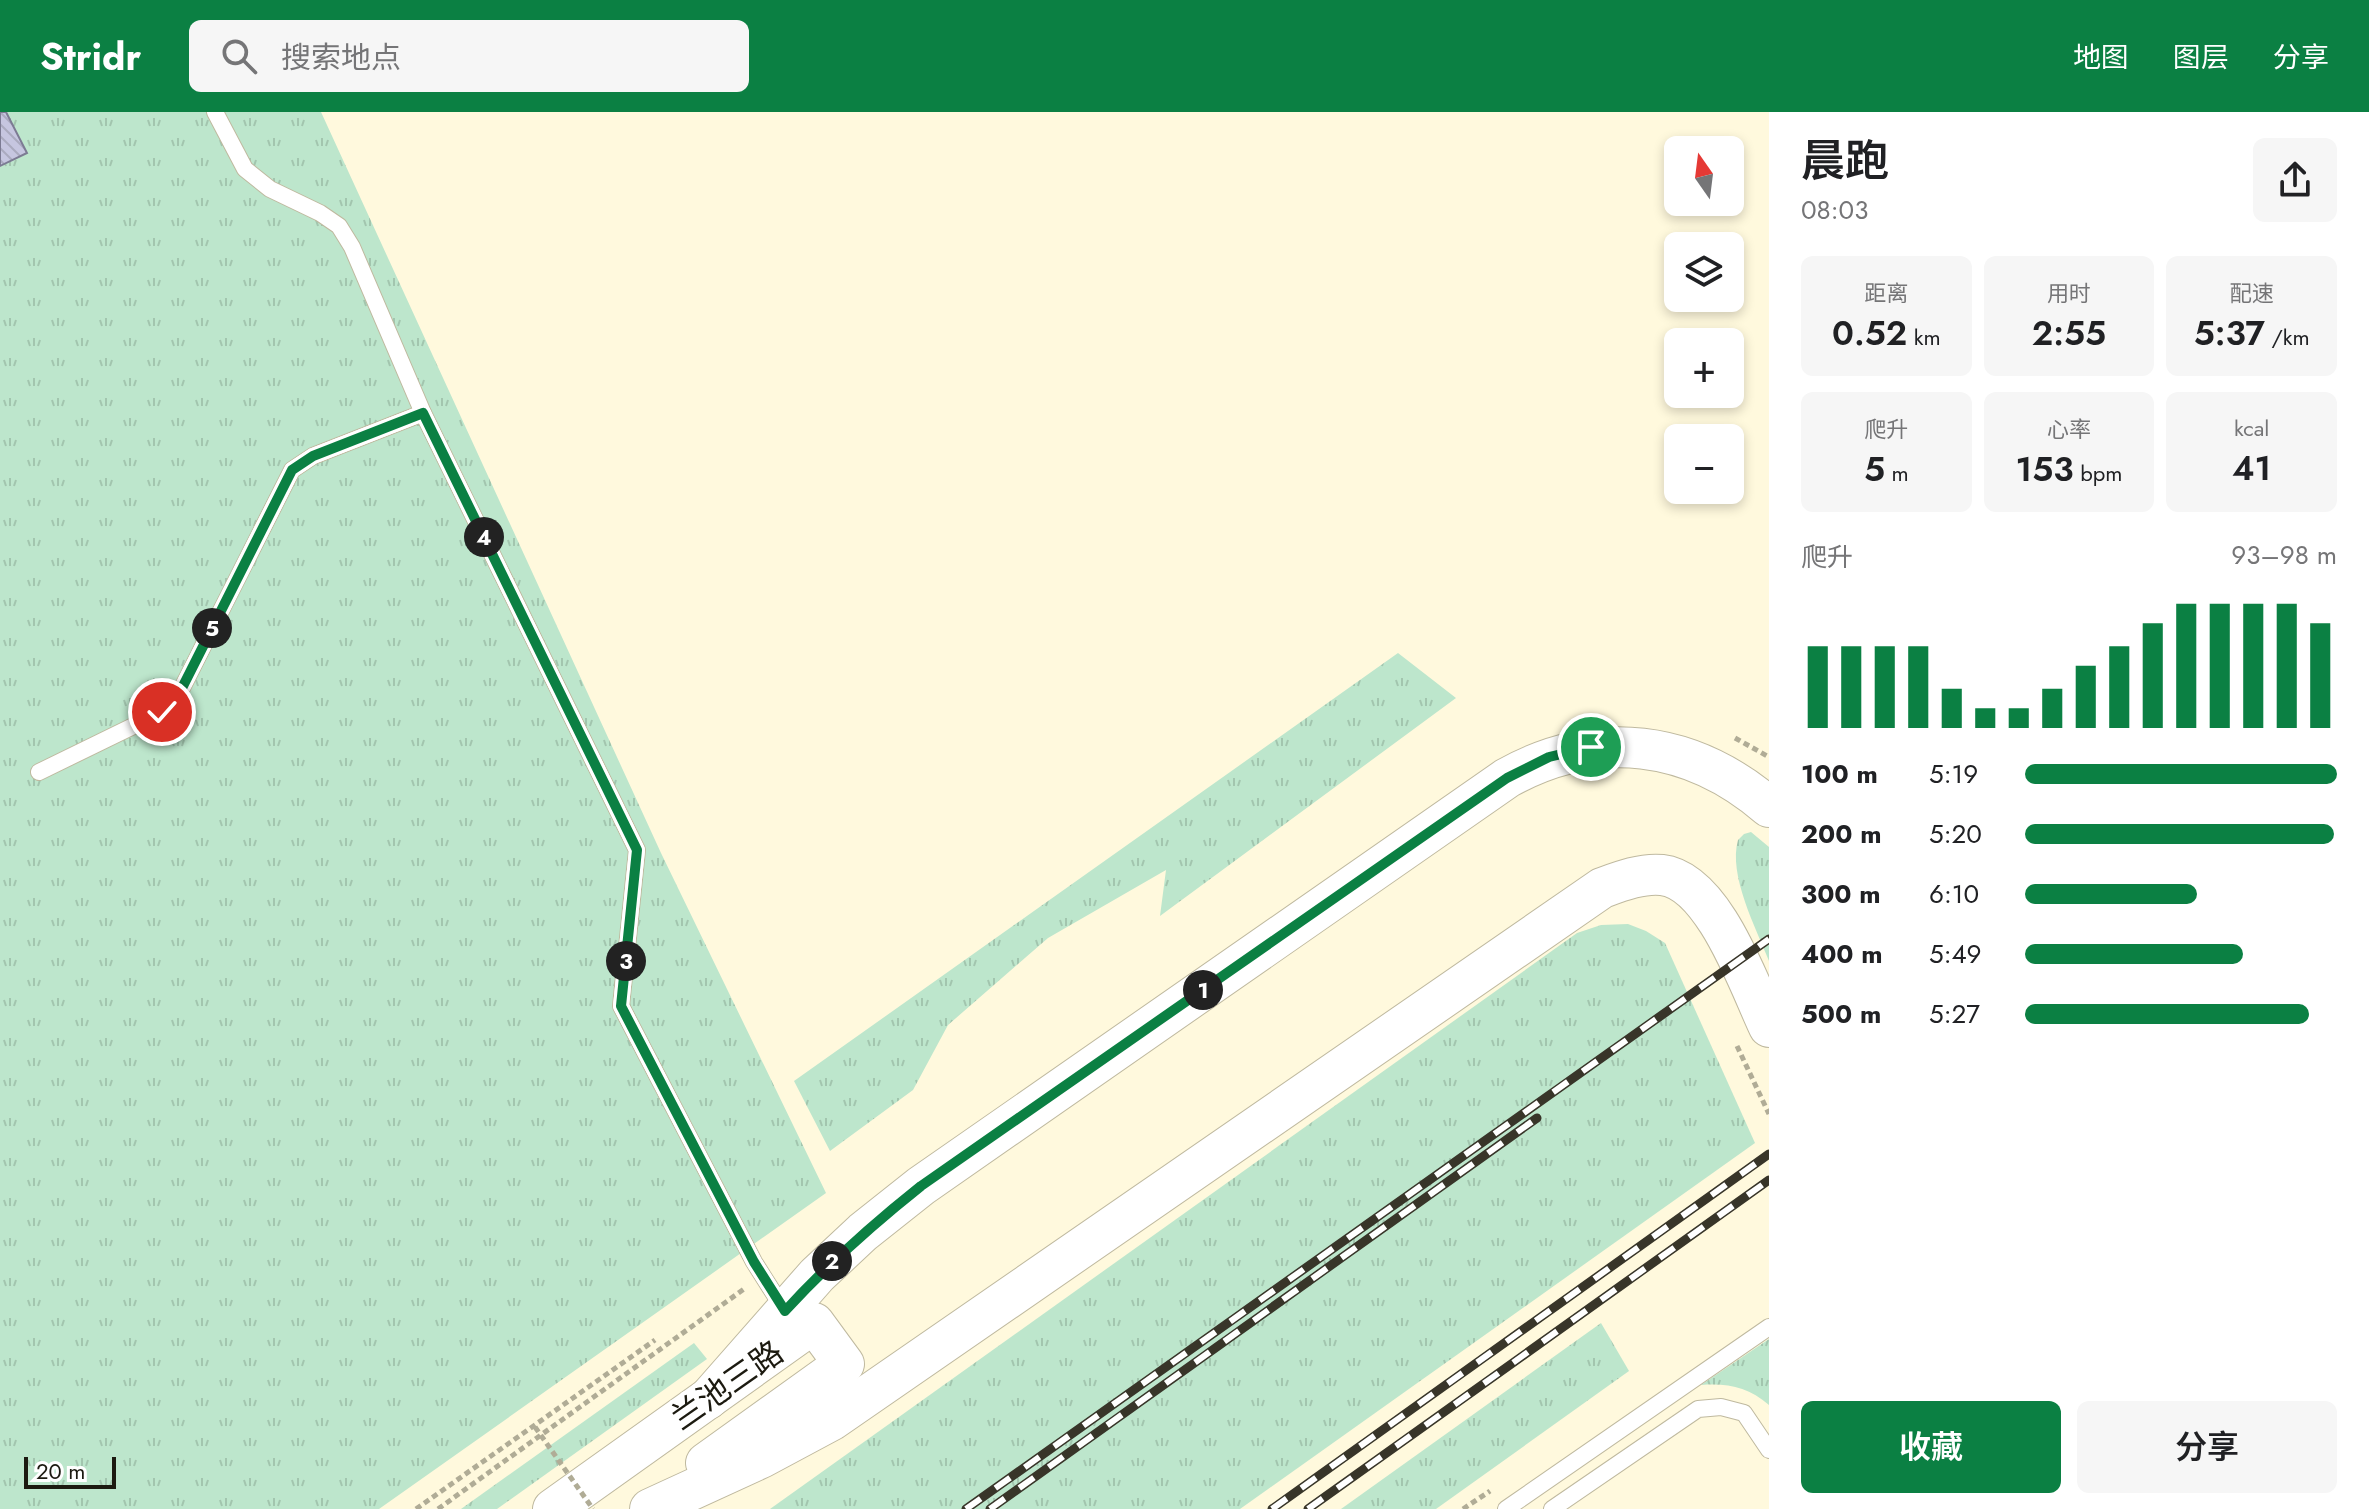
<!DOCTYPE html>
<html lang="zh">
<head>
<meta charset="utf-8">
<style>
  :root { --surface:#fff; --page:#f6f6f6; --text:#202124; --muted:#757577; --accent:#0b8043 }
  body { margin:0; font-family:Jost,"Noto Sans SC",sans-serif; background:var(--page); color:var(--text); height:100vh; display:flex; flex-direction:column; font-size:30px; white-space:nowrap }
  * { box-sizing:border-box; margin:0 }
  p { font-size:26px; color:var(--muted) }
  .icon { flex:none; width:44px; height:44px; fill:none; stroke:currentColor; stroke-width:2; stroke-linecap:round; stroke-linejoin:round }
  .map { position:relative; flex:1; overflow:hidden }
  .side { display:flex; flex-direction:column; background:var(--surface); width:600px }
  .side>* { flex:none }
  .needle { width:52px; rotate:346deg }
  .fabs { position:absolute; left:1664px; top:24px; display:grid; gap:16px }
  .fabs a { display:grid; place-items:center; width:80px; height:80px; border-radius:12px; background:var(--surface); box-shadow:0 4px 12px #0003; font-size:40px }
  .scale { position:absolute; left:24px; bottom:20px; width:92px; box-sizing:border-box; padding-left:8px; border:4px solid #1c1a10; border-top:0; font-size:22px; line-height:28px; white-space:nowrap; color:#1c1a10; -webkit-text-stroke:6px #fff; paint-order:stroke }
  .pin { position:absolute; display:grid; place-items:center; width:68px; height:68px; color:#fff; margin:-34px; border:4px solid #fff; border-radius:50%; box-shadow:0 2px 8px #0007 }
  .km { position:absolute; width:40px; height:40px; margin:-20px; border-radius:50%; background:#222; color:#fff; font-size:22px; line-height:40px; text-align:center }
  .round { display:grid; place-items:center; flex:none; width:84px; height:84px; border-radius:12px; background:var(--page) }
  .summary { display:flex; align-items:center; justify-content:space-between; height:136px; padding:0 32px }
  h1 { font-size:44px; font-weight:600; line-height:60px }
  .metrics { display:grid; grid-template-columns:repeat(3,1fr); gap:12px; height:136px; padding:8px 32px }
  .metrics div { display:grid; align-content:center; border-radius:12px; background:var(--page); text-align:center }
  .metrics b { font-size:34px; font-weight:600 }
  .metrics small { font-size:22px; font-weight:400 }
  .metrics p { font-size:22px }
  .chart { height:224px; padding:16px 32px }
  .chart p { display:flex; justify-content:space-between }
  .chart svg { width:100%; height:144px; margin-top:8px; stroke:var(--accent); stroke-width:6 }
  .button { display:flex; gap:16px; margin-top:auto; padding:16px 32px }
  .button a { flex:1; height:92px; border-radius:12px; background:var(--accent); color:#fff; font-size:32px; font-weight:600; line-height:92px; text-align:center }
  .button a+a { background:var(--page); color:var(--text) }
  ul { padding:0 32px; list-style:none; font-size:26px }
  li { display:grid; grid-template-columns:128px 96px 1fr; align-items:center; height:60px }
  li i { height:20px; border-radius:10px; background:var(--accent) }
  header { display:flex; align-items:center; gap:48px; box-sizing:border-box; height:112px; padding:0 40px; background:var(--accent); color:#fff }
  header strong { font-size:38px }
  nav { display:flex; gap:44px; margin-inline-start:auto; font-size:28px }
  .search { width:560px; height:72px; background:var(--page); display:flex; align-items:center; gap:20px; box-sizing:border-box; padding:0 28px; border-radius:12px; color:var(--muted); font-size:30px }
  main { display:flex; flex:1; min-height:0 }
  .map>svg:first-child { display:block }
  .grass { fill:url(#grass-tufts) }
  .building { fill:url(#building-back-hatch); stroke:#7c7b93; stroke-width:2 }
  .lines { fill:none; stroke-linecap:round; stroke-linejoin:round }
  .service-casing { stroke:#bfb99f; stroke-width:18 }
  .tertiary-casing { stroke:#bfb99f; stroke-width:42 }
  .path { stroke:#b0ac96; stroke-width:5; stroke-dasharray:6 4; stroke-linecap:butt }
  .service { stroke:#fff; stroke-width:16 }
  .tertiary { stroke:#fff; stroke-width:40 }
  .rail-casing { stroke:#383529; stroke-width:9 }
  .rail { stroke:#fff; stroke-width:6; stroke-dasharray:18; stroke-linecap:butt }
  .path-bridge { stroke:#b0ac96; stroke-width:5; stroke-dasharray:6 4; stroke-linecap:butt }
  .route-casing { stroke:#fff; stroke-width:16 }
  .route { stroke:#0b8043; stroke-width:10 }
  .labels { text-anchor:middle; stroke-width:8; stroke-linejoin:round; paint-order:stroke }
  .street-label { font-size:32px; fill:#1c1a10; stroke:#fff }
</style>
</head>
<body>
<header>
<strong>Stridr</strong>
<div class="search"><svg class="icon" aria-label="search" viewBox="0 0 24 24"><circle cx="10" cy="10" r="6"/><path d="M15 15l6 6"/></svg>搜索地点</div>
<nav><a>地图</a><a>图层</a><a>分享</a></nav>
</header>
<main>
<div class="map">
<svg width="1769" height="1397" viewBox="0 0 1769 1397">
  <defs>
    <pattern id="grass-tufts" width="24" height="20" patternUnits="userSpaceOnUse" patternTransform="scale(2)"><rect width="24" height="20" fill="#bde6cc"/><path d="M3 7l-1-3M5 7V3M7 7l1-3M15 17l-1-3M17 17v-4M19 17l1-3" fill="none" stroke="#a2c5ae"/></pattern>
    <pattern id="building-back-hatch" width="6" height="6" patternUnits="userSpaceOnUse" patternTransform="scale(2)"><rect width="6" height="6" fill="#c6c6e0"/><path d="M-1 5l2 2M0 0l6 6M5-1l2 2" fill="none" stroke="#aaaabf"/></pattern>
  </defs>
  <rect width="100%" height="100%" fill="#fff9dd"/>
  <g class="grass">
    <path d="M0 0H321L661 741 826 1081 379 1397H0Z"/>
    <path d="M1398 541 1456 586 1160 804 1166 758 1048 826 948 913 913 978 830 1039 794 969Z"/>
    <path d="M1751 720 1769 735V849C1756 816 1728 763 1738 728L1744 722Z"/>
    <path d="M1628 812 1646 819 1665 831 1755 1031 1240 1397H770L1577 821 1601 813Z"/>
    <path d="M1601 1211 1629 1259 1436 1397H1341Z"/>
    <path d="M1769 1227V1293C1748 1275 1728 1271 1701 1273Z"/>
    <path d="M694 1231 707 1247 497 1397H461Z"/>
  </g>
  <path class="building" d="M0 0H6L27 41 0 54Z"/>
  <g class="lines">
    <g class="service-casing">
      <g id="service">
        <path d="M215 0 245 57 270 77 320 101 339 114 352 135 423 301 637 738 621 894 754 1150 785 1199"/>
        <path d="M39 660 162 600 178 584 292 358 313 344 423 301"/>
        <path d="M1506 1397 1769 1215"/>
        <path d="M1552 1397 1698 1297 1721 1295 1744 1301 1769 1338"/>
      </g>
    </g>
    <g class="tertiary-casing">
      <g id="tertiary">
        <path d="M708 1287 817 1163 863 1120 921 1074 1507 666C1597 616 1691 628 1769 695"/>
        <path d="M553 1397 814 1211 844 1252 706 1351"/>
        <path d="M650 1397 761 1346 832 1308 1602 776C1621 769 1642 761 1662 763 1714 769 1749 873 1769 915"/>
      </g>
    </g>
    <g class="path">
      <path d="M1735 626 1769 645"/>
      <path d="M1737 934 1769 1002"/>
      <path d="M416 1397 655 1228"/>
      <path d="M438 1397 744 1177"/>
      <path d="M1463 1397 1490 1379"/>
    </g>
    <use href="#service" class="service"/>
    <use href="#tertiary" class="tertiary"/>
    <g class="rail-casing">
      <g id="rail">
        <path d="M966 1397 1769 827"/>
        <path d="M990 1397 1537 1006"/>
        <path d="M1272 1397 1769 1042"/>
        <path d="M1308 1397 1769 1068"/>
      </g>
    </g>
    <use href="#rail" class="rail"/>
    <path class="path-bridge" d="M535 1315 593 1397"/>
  </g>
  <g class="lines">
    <g class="route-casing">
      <path id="route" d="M162 600 178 584 292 358 313 344 423 301 637 738 621 894 754 1150 785 1199C827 1153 872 1113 921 1074L1507 666 1549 645 1591 635"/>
    </g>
    <use href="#route" class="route"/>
  </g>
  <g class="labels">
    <g class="street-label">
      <text transform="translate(727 1273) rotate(-35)" y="11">兰池三路</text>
    </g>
  </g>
</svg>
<div class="fabs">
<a><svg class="needle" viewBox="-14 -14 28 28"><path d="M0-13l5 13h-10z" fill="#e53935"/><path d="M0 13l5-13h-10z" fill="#757577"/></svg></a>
<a><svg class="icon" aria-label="layers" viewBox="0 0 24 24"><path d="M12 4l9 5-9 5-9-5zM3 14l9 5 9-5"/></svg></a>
<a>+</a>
<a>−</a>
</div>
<div class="scale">20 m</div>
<div class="pin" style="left:1591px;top:635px;background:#1e9e55"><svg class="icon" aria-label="arrive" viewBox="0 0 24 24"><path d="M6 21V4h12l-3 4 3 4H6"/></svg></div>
<div class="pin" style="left:162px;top:600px;background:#d93025"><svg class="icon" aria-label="check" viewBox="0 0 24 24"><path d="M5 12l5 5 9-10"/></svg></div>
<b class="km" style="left:1203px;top:878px">1</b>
<b class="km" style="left:832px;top:1149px">2</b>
<b class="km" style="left:626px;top:849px">3</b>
<b class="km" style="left:484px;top:425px">4</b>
<b class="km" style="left:212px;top:516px">5</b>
</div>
<section class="side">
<div class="summary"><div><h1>晨跑</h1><p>08:03</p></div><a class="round"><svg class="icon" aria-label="share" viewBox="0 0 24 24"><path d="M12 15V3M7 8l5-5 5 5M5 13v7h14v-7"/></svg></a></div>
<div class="metrics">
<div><p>距离</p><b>0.52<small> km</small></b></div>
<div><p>用时</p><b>2:55</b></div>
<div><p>配速</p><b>5:37<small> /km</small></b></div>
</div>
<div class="metrics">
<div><p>爬升</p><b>5<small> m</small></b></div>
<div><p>心率</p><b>153<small> bpm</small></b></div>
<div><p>kcal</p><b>41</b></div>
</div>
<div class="chart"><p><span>爬升</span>93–98 m</p>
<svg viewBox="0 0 160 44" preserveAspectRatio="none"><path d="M5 44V19M15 44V19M25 44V19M35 44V19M45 44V32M55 44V38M65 44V38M75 44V32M85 44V25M95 44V19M105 44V12M115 44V6M125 44V6M135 44V6M145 44V6M155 44V12"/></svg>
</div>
<ul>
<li><b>100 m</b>5:19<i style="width:100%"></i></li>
<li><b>200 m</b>5:20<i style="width:99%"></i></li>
<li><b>300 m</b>6:10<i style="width:55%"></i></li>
<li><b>400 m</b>5:49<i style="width:70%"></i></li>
<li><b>500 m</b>5:27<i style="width:91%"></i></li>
</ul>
<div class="button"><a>收藏</a><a>分享</a></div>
</section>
</main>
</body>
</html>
